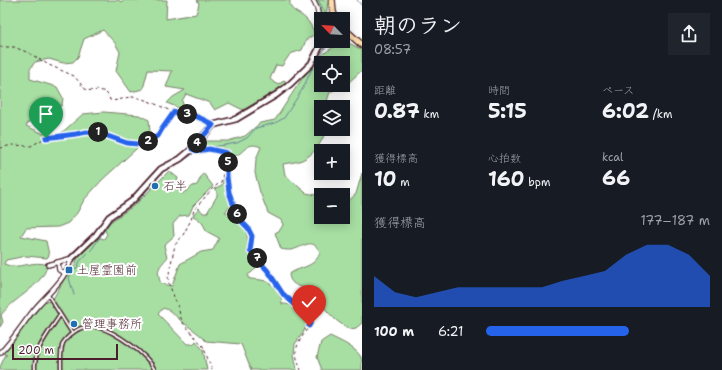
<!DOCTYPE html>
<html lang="ja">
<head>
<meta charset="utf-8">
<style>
  :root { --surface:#171b24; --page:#20242c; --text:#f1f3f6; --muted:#9ea1a6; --accent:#2563eb }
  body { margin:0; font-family:"Shantell Sans","Klee One",sans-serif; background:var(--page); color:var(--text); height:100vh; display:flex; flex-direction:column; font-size:15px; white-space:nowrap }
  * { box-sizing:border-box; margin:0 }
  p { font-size:13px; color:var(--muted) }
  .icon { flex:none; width:22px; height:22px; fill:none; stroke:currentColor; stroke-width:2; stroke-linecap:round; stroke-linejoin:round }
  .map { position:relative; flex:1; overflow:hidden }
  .drawer { display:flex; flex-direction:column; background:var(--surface); width:360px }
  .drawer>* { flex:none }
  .needle { width:26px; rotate:295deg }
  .fabs { position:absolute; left:314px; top:12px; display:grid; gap:8px }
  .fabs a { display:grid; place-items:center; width:36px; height:36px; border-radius:0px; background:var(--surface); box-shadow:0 2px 10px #0003; font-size:20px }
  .scale { position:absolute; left:12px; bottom:10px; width:106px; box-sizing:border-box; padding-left:4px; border:2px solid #4a1f2b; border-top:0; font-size:11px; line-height:14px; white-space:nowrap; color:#4a1f2b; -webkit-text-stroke:3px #fff; paint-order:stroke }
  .pin { position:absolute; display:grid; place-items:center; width:34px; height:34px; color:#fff; margin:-41px -17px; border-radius:50% 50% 50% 0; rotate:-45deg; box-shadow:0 0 4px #0007 }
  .pin .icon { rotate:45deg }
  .km { position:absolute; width:20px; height:20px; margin:-10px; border-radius:50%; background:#222; color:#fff; font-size:11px; line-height:20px; text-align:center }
  .round { display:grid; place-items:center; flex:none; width:42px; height:42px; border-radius:0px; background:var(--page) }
  .overview { display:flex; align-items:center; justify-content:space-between; height:68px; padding:0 12px }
  h1 { font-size:22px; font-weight:700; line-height:30px }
  .stats { display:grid; grid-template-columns:repeat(3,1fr); gap:6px; height:68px; padding:4px 12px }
  .stats div { display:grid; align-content:center }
  .stats b { font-size:20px; font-weight:700 }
  .stats small { font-size:11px; font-weight:400 }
  .stats p { font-size:11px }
  .chart { height:112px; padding:8px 12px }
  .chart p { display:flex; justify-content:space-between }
  .chart svg { width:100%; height:72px; margin-top:4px; fill:var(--accent); opacity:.7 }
  ul { padding:0 12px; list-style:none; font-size:13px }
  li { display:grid; grid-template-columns:64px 48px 1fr; align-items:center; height:30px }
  li i { height:10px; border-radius:5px; background:var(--accent) }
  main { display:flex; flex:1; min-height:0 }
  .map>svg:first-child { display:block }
  .green { fill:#a7dfa3; stroke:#787f67; fill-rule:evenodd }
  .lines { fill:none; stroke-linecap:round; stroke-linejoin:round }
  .stream { stroke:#668492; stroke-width:1 }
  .service-casing { stroke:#4a1f2b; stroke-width:5 }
  .minor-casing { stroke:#4a1f2b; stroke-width:6 }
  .tertiary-casing { stroke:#4a1f2b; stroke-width:8 }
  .primary-casing { stroke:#4a1f2b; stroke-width:8 }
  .path { stroke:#4a1f2b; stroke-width:1; stroke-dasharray:3 3; stroke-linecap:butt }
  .service { stroke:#fff; stroke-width:2 }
  .minor { stroke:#fff; stroke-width:3.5 }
  .tertiary { stroke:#fff; stroke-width:4.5 }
  .primary { stroke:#fbddab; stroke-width:5.5 }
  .route-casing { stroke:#fff; stroke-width:8 }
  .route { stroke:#2563eb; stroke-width:5 }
  .poi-dot { fill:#1f6fb2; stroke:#fff; stroke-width:1.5 }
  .labels { text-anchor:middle; stroke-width:4; stroke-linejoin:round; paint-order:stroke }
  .poi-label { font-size:12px; fill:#4a1f2b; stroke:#fff; text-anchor:start }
</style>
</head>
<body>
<main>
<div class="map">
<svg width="362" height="370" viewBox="0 0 362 370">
  <rect width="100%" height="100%" fill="#fff"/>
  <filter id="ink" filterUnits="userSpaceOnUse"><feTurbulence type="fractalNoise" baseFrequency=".025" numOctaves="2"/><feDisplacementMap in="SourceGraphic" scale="8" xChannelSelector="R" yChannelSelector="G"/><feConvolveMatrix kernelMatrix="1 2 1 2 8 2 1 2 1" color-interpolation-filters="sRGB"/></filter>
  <g filter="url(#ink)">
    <g class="green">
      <path d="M0 0H118L122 2 123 0H167L166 19 196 14 199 4 197 0H290C288 12 300 12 306 19 310 23 313 29 315 34L306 40 302 50 290 54 282 66 276 65 270 79 276 84 281 83 284 80 287 82 279 89 243 110 229 103 215 110 210 103 186 94 182 101 184 107 191 111 190 113 167 103 173 97 185 90 166 87 172 71 148 70 143 89 131 92 116 71 120 52 115 43 103 30 84 39 78 57 73 62 63 63 49 59 35 62 30 69V79L57 87 63 98 62 105C50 113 33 112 26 126L44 134 58 136 83 114 104 112 139 115 149 120 150 133 147 139 102 180 84 200 77 213 68 223 58 227 26 228 21 236 46 241 49 255 47 258 26 256 6 260 4 264C19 271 32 259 48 265 40 289 14 297 1 315L3 322 0 327Z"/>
      <path d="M316 0H328L326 19H321L320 21Z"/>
      <path d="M349 43 362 50V70L347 84 330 92 325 107H321V129H326V131C321 143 315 154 302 160 297 162 289 163 283 164L285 175 306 193 321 196V217H343V206L356 194 362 173V323L356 328 350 329C337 323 328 313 320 302 318 299 315 294 312 292 303 285 290 288 289 274 301 266 315 268 320 252 312 236 303 248 291 250 288 250 284 250 281 249L275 233 280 230 283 225 281 220 268 213 260 192 255 173 256 159 261 147C245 140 245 155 231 157L226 149 202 148 204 141H228L245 136 260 123 275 120C289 100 314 53 337 46 341 44 345 44 349 43ZM321 63H343V85H321Z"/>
      <path d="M169 171 178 178 176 187 182 194 193 186 197 185 203 173 213 186 193 206 189 215 180 216 173 224 174 236 164 245 167 258C158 268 156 270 161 284L172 286 180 264 201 252 213 250 219 238 206 231C204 224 200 219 193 216L194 214 199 208 203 213H207L217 196V191L214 189 222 185 224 177 230 176 227 196 231 205 225 212 233 213 245 220 248 242 247 253 258 261C257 268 254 271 248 275V278C253 280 256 279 261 280 272 281 282 293 282 304 291 303 305 311 309 319L303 333 295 344 294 354 297 370H251L241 344 206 341C197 331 188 327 179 319 172 313 172 311 163 308L158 314 187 344H193L196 341 203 350 207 370H0V367L5 356 7 355 3 353 45 301 48 302 53 299 70 269 74 267 79 255 94 236 104 239 107 234 103 227 136 204Z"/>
      <path d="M330 336C340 341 355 347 361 357 362 361 362 366 362 370H322L317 357 321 342Z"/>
    </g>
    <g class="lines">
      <g class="stream">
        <path d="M318 0 325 12 324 19"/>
        <path d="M357 0 362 6"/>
        <path d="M201 149 237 143 247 138 256 128 275 123 284 118 302 90 311 71 326 47"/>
        <path d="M173 165 183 161 193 154"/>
        <path d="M74 295 69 278 73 270 77 268 80 261 92 249 112 219 139 200 165 169"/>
      </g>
      <g class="service-casing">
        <g id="service">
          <path d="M193 149 200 151 209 149 227 153"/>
          <path d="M48 295 72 333"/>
          <path d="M35 370C33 350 50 331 60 315"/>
          <path d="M61 370C61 362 60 350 63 343 66 338 70 335 74 332 81 327 88 325 97 327 115 331 147 354 155 370"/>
        </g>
      </g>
      <g class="minor-casing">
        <g id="minor">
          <path d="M313 0 317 8 321 29"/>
          <path d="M174 112C187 112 203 118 213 125"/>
          <path d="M58 262 59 270 64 273"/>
          <path d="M0 353C13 340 22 325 33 311 45 296 67 279 71 259H69L48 265"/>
        </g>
      </g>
      <g class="tertiary-casing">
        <path id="tertiary" d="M71 259 96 235 109 217 132 201 161 169 180 159 192 149 213 125 236 119 276 95 289 85 311 64 323 41"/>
      </g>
      <g class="primary-casing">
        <g id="primary">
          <path d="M332 0 333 12 336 19"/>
          <path d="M343 28 362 45"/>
        </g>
      </g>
      <g class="path">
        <path d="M0 47H14L29 53 49 65 74 76 86 90C96 92 106 86 110 100 118 102 124 97 132 97 145 98 159 106 171 111"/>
        <path d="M0 148 12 145 31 146 45 138 76 134 87 132 98 133 129 143H141L159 136 162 129 173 115"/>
        <path d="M228 156 227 177 229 192 238 217 248 228 252 236 251 251 268 271 283 294 309 316 311 322C307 331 295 344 296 354 297 359 299 365 301 370"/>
        <path d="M212 370 203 346 182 322 178 307 169 284 168 278 175 245 183 235 191 220 194 210 213 188 221 182 227 158"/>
      </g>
      <use href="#service" class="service"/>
      <use href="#minor" class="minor"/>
      <use href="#tertiary" class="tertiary"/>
      <use href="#primary" class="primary"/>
    </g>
  </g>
  <g class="lines" filter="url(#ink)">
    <g class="route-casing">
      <path id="route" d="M46 138 76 134 87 132 102 134 127 143 138 144 158 136 162 129 174 112C187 112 203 118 213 125L192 149 197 151 209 149 227 153V177L229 192 238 218 248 228 252 236 250 251 268 271 283 294 308 316 311 322 309 326"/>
    </g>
    <use href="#route" class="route"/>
  </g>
  <g class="poi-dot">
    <circle cx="155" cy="186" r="4"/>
    <rect x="65" y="266" width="8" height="8" rx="2"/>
    <circle cx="74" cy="324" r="4"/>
  </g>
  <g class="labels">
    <g class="poi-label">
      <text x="163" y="190">石半</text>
      <text x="77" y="274">土屋霊園前</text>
      <text x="82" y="328">管理事務所</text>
    </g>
  </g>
</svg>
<div class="fabs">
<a><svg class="needle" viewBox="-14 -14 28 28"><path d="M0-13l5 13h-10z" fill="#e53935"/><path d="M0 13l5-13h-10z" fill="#9ea1a6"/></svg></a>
<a><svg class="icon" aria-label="locate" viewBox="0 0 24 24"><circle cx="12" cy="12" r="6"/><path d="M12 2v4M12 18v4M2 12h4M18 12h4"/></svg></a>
<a><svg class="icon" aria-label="layers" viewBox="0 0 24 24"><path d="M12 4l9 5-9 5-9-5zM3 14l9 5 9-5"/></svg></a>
<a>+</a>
<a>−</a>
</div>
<div class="scale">200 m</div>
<div class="pin" style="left:46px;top:138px;background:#1e9e55"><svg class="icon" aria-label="arrive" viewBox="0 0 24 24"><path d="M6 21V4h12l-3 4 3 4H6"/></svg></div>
<div class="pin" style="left:309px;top:326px;background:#d93025"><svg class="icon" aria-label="check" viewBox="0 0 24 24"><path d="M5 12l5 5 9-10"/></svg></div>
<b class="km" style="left:98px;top:132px">1</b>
<b class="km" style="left:148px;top:141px">2</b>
<b class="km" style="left:187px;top:114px">3</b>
<b class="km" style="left:197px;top:143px">4</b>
<b class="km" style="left:228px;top:162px">5</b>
<b class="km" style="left:237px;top:214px">6</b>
<b class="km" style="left:257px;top:258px">7</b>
</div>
<section class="drawer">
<div class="overview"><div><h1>朝のラン</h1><p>08:57</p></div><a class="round"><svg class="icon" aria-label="share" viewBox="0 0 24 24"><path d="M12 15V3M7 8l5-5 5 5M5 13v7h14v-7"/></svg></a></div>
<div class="stats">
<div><p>距離</p><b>0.87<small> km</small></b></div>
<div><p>時間</p><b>5:15</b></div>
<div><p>ペース</p><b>6:02<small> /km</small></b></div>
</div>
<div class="stats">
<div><p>獲得標高</p><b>10<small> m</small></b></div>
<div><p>心拍数</p><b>160<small> bpm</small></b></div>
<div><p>kcal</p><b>66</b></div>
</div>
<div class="chart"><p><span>獲得標高</span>177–187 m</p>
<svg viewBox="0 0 160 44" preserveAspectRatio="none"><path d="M0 44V25L10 35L20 38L30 35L40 32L50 32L60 32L70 32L80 32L90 28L100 25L110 22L120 12L130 6L140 6L150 12L160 25V44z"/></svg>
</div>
<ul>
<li><b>100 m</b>6:21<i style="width:64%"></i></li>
</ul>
</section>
</main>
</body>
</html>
